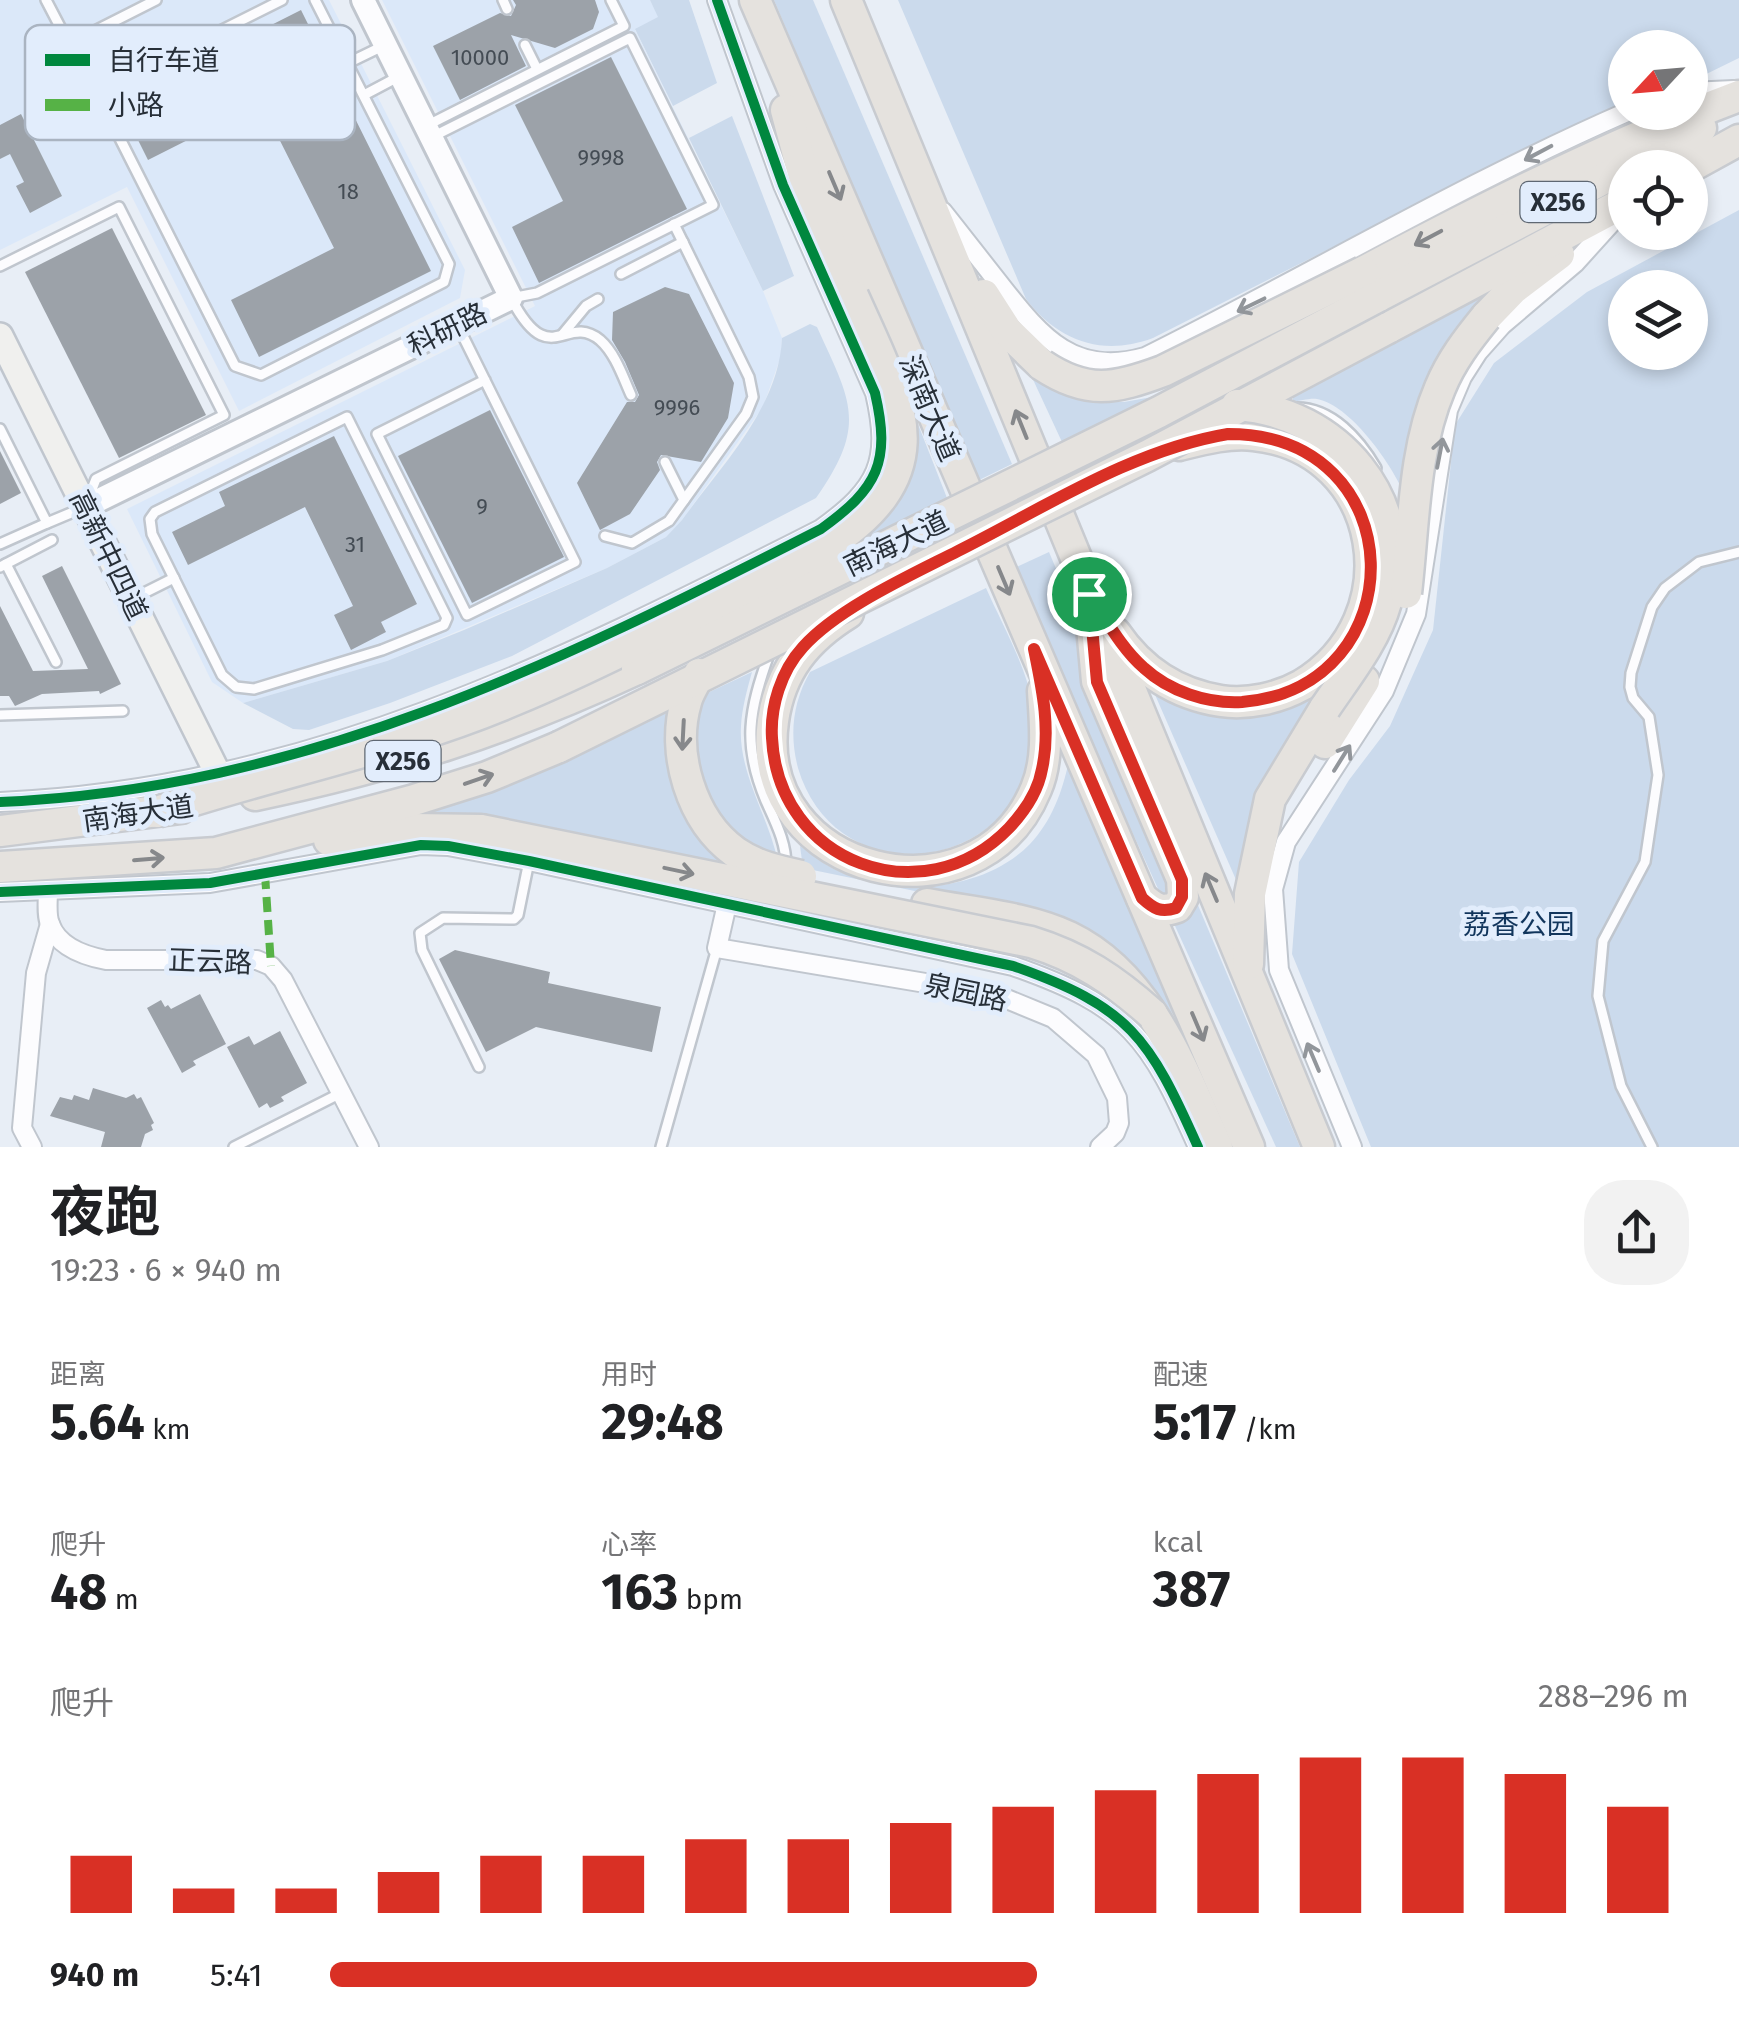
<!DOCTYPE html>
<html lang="zh">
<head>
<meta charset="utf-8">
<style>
  :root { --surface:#fff; --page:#f2f2f2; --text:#202124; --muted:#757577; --accent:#d93025 }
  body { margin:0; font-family:"Fira Sans","Noto Sans SC",sans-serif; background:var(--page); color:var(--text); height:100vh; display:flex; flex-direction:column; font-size:38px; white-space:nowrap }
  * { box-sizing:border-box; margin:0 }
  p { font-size:32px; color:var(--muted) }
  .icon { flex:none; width:55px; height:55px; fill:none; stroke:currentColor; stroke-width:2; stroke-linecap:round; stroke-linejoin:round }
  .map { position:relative; height:1147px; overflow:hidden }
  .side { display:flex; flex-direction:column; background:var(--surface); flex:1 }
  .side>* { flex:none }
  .needle { width:65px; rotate:244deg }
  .tools { position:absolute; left:1608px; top:30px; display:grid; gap:20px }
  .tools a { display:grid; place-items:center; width:100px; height:100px; border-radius:50%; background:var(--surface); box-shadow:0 5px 15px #0003; font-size:50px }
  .pin { position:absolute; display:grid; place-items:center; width:85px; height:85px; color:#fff; margin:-42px; border:5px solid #fff; border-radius:50%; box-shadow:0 2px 10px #0007 }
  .round { display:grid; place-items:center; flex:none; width:105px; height:105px; border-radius:40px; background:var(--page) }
  .head { display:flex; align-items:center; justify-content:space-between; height:170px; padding:0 50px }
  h1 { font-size:55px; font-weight:700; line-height:75px }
  .figures { display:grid; grid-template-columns:repeat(3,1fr); gap:15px; height:170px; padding:10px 50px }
  .figures div { display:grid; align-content:center }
  .figures b { font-size:50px; font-weight:700 }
  .figures small { font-size:28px; font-weight:400 }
  .figures p { font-size:28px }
  .chart { height:280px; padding:20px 50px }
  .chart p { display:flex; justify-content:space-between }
  .chart svg { width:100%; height:180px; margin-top:10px; stroke:var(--accent); stroke-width:6 }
  ul { padding:0 50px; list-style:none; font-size:32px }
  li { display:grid; grid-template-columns:160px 120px 1fr; align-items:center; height:75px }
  li i { height:25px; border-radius:12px; background:var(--accent) }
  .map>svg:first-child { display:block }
  .built { fill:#dbe8f9 }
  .green { fill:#cbdaec; fill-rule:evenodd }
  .building { fill:#9ca2a9 }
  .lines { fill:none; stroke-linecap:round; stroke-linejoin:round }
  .service-casing { stroke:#c0c6ce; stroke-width:14 }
  .minor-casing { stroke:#c0c6ce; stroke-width:22 }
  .tertiary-casing { stroke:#c0c6ce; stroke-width:28 }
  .secondary-casing { stroke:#c0c6ce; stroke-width:30 }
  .primary-casing { stroke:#c8cbd0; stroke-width:35 }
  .service { stroke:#fcfcfe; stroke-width:9 }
  .minor { stroke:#fcfcfe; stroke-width:18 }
  .tertiary { stroke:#fcfcfe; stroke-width:22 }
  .secondary { stroke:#f0f0ee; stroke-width:25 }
  .primary { stroke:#e5e2de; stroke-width:30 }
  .primary-bridge-casing { stroke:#c8cbd0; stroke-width:35; stroke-linecap:butt }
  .primary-bridge { stroke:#e5e2de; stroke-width:30 }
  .quiet { stroke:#56b246; stroke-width:8; stroke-dasharray:15 8; stroke-linecap:butt }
  .cycleway-casing { stroke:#e2edfc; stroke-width:16 }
  .cycleway { stroke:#00873e; stroke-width:10 }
  .oneway { stroke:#92969b }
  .oneway2 { stroke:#86888b }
  .route-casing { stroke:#fff; stroke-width:20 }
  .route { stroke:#d93025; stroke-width:12 }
  .labels { text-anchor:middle; stroke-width:10; stroke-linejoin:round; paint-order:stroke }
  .number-label { font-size:22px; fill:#444c54 }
  .shield { fill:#e2edfc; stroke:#5f6873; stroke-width:2.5 }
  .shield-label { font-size:25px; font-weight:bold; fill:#272f38 }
  .street-label { font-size:28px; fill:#272f38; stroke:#e2edfc }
  .park-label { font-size:28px; fill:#11355c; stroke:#e2edfc }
  .key { fill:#e2edfc; stroke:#aab4c1; stroke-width:2.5 }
  .key-label { font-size:28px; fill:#272f38 }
</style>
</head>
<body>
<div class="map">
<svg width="1739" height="1147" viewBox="0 0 1739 1147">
  <rect width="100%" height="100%" fill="#e8eef6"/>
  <g class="built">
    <path d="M0 0H329L465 270 460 298 239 411 127 187 0 250Z"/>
    <path d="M382 0H650L659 17 635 30 763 291 782 338 781 356 763 407 682 520 666 537 607 568 387 661 243 703 212 682 127 509 535 306Z"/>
  </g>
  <g class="green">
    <path d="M650 0H689L717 83 673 106 635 29 658 17Z"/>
    <path d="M774 0H813L1012 464 977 481Z"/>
    <path d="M898 0H1739V58L1690 82V48H1625V112L1426 200 1153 338C1102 357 1058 341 1026 299Z"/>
    <path d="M732 116 794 276 763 291 689 138Z"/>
    <path d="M1739 210V1147H1371L1292 954 1299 862 1349 780 1390 726 1433 630 1455 425 1494 363 1587 292ZM1625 288H1690V352H1625Z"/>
    <path d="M1499 288 1403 491C1390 462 1350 405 1317 399 1310 398 1299 401 1293 402V397Z"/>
    <path d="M810 324 817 327C851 402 868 424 816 498L512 656 390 703 309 730 293 729 243 703 387 661 464 630 607 568 666 537 682 520C721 466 779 408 782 338Z"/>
    <path d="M1023 358 1092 400 1124 402 1152 397 1062 442Z"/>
    <path d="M914 414 947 498 855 544C909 498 913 483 914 414Z"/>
    <path d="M1049 552 1300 1147H1276L1012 569Z"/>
    <path d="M986 588C1004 629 1034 679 1035 725 1035 872 838 903 798 768 789 734 793 702 810 672Z"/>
    <path d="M752 672C747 690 742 708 741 726 738 773 769 817 778 862L734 871 370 826 548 768Z"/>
    <path d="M1149 681 1172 695 1320 689 1266 792 1244 898Z"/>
    <path d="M1069 760 1193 1040 1161 999 1128 968 1031 915 803 868 800 846C811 853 821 862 832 868 892 898 982 893 1030 844 1052 821 1063 790 1069 760Z"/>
  </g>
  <g class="building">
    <path d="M513 0H595L599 12 593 29 555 48 511 35 526 66 460 100 433 46 500 13 511 16 516 5Z"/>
    <path d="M301 10 431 271 259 357 231 300 334 248 261 103 148 160 119 102Z"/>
    <path d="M611 57 687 209 539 283 512 227 563 201 515 105Z"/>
    <path d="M21 114 62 196 30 213 16 186 24 182 10 154 0 159V125Z"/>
    <path d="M112 228 206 415 119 458 25 272Z"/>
    <path d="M665 287 689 294 734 383 728 418 701 462 661 455 657 462 660 470 630 514 600 530 577 483 627 402H635L639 395 625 362 612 340 613 312Z"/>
    <path d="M490 410 564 557 472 603 398 456Z"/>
    <path d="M334 436 417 604 381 622 386 632 351 650 334 615 353 606 305 507 188 565 172 532 225 506 219 492Z"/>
    <path d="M0 451 21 493 0 504Z"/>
    <path d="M62 566 121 684 100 694 99 691 42 694 15 706 9 696H0V606L33 671 88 669 42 576Z"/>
    <path d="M455 950 550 972 548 983 661 1007 652 1052 536 1027 486 1052 439 959Z"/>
    <path d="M200 994 226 1044 193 1061 196 1065 182 1073 147 1008 161 1000 165 1007 168 1005 171 1009Z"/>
    <path d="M280 1031 307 1083 281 1097 284 1101 270 1108 267 1103 259 1108 227 1047 249 1036 254 1045Z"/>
    <path d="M93 1088 126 1098 134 1094 137 1099 141 1097 154 1123 151 1125 153 1130 145 1134 141 1147H101L105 1132 50 1116 60 1097 72 1100 74 1095 89 1100Z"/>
  </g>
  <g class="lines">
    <g class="service-casing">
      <g id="service">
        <path d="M46 0 69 44 156 0"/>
        <path d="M282 0 110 86 104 107 235 366 261 375 444 282 449 264 315 0"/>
        <path d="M503 0 507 9"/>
        <path d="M525 45 537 69"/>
        <path d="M348 63 383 46"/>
        <path d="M364 95 398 77"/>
        <path d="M428 125 624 26 611 0"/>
        <path d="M434 136 630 38 713 205 537 293 511 298C550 373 565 312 600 340 615 353 623 377 631 395"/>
        <path d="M0 266 119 207 224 415 96 479 85 507 47 523 0 429"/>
        <path d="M621 274 683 242"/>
        <path d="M458 326 575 562 467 615 377 434 485 380"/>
        <path d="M562 335 586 306 598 299"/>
        <path d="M1297 408C1332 408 1359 439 1376 468"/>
        <path d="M347 417 447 618 444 625 382 650 254 689 236 687 222 675 152 534 150 519 155 512Z"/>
        <path d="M665 462 684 500"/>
        <path d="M605 536 632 543 669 521 746 414 753 397 749 377 674 224"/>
        <path d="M0 544 47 523"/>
        <path d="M6 564 56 662"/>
        <path d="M0 567 52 540"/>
        <path d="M132 599 174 578"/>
        <path d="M769 654C749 711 742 744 766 801 776 823 787 844 786 869"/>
        <path d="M0 715 123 711"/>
        <path d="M479 1067 422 950 420 933 443 918 514 919 518 915 529 861"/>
        <path d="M234 1147 341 1093"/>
        <path d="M661 1147 717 948"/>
        <path d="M1652 1147 1621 1086 1598 996 1603 941 1645 862 1658 775 1649 717 1633 698 1630 687 1631 673 1652 607 1665 588 1699 562 1739 552"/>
      </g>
    </g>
    <g class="minor-casing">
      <g id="minor">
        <path d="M1690 92 1734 90"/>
        <path d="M943 212C963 237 982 262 1002 287 1042 338 1075 377 1145 357 1306 277 1462 184 1627 112"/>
        <path d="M0 802C304 789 556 664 821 529 878 488 891 462 875 393L783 185 717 0"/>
        <path d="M48 890C48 900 46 915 50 924 58 947 85 956 106 960H257L271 966 283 980 369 1147"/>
        <path d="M0 892 210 883 421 845 448 846 529 861 1013 966C1130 1007 1149 1037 1198 1147"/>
        <path d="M727 904 717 948 997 995 1053 1018 1096 1055 1117 1098 1119 1123 1115 1133 1100 1147"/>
        <path d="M32 1147 22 1128 36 973 50 924"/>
        <path d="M1352 1147 1279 970 1273 889 1286 842 1384 691 1416 614 1448 410 1462 377 1478 352 1502 325 1575 263 1622 211"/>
      </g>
    </g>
    <g class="tertiary-casing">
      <path id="tertiary" d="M85 507 511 298 363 0"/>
    </g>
    <g class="secondary-casing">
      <path id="secondary" d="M0 336 218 774"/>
    </g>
    <g class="primary-casing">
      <g id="primary">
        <path d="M755 0 1249 1147"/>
        <path d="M846 0 1319 1147"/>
        <path d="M786 110 809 195 853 296"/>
        <path d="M1688 168 1739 140"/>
        <path d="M1363 272C1486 207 1609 145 1739 96"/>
        <path d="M984 295 1007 331 1042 365"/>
        <path d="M1377 297 1701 128"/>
        <path d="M1486 317 1513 289 1559 254"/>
        <path d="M1388 328 1625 202"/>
        <path d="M848 613C806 639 780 671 773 721 751 875 978 931 1036 789 1049 759 1045 723 1043 691"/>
        <path d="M1092 627 1097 681 1182 879 1183 897 1177 907C1161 913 1155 909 1142 898"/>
        <path d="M1115 633C1141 671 1175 694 1221 701 1248 705 1279 698 1302 685 1411 620 1386 449 1254 435 1229 432 1203 439 1179 445"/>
        <path d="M1325 743 1364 681"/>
        <path d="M255 795C395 766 508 729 637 669"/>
        <path d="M0 831 181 808"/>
        <path d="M329 840 413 829 481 830"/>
        <path d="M0 867 216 853 411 801 487 777 559 747"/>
        <path d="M927 904C973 913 1027 917 1069 937 1150 976 1183 1071 1217 1147"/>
        <path d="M1248 964 1250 894 1270 799 1325 708"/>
      </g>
    </g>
    <use href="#service" class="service"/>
    <use href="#minor" class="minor"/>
    <use href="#tertiary" class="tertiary"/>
    <use href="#secondary" class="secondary"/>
    <use href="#primary" class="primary"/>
    <g class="primary-bridge-casing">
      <g id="primary-bridge">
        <path d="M1042 365C1087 395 1115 389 1163 371L1363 272"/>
        <path d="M1237 405C1336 412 1414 500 1386 602 1375 641 1348 674 1325 708"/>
        <path d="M1406 593C1414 526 1413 451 1440 388 1451 361 1468 339 1486 317"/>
        <path d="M637 669 1159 412 1377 297"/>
        <path d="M699 674C695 683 688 693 686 702 671 753 691 820 735 852 755 866 778 871 801 876"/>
        <path d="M559 747 1147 456 1388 328"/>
        <path d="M157 812C275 772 399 749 514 700 619 656 720 600 822 549 945 472 901 403 853 296"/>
        <path d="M481 830 1031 942C1080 957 1114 980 1152 1014"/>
      </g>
    </g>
    <use href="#primary-bridge" class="primary-bridge"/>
    <path class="quiet" d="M265 874 271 966"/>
    <g class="cycleway-casing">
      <g id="cycleway">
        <path d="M0 802C304 789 556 664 821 529 878 488 891 462 875 393L783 185 717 0"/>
        <path d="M0 892 210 883 421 845 448 846 529 861 1013 966C1130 1007 1149 1037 1198 1147"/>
      </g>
    </g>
    <use href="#cycleway" class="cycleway"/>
  </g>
  <defs><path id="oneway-shaft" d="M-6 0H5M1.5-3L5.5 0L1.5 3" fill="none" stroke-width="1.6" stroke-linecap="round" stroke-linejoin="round" transform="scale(2.5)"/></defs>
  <g class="oneway">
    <use href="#oneway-shaft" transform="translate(1538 153) rotate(152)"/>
    <use href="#oneway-shaft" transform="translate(1251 305) rotate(154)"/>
    <use href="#oneway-shaft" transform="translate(1440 453) rotate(-79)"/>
    <use href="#oneway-shaft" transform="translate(1342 758) rotate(-58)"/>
    <use href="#oneway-shaft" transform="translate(1313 1057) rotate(-113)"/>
  </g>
  <g class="oneway2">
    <use href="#oneway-shaft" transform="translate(835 186) rotate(67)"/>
    <use href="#oneway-shaft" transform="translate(1428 238) rotate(152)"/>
    <use href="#oneway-shaft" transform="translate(1021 424) rotate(-112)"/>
    <use href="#oneway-shaft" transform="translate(1004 581) rotate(67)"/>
    <use href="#oneway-shaft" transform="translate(683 735) rotate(93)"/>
    <use href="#oneway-shaft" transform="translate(479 779) rotate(-19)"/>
    <use href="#oneway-shaft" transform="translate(149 859) rotate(-5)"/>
    <use href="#oneway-shaft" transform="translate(679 871) rotate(12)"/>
    <use href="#oneway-shaft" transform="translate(1211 887) rotate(-113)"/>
    <use href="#oneway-shaft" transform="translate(1198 1027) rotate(67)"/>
  </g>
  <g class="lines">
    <g class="route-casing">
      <path id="route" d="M1228 434C1415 434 1417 688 1242 702 1207 704 1169 691 1144 668 1121 648 1106 619 1089 594L1097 682 1182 880V897L1176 908C1161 913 1154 909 1142 898L1034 649C1042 688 1051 729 1042 769 1038 792 1025 811 1009 828 923 917 778 863 772 738 770 707 781 671 803 647 838 608 911 575 958 551 1044 508 1132 450 1228 434Z"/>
    </g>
    <use href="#route" class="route"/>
  </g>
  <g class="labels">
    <g class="number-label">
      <text x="480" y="65">10000</text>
      <text x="601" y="165">9998</text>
      <text x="348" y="199">18</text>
      <text x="677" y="415">9996</text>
      <text x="482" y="514">9</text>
      <text x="355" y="552">31</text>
    </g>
    <g class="shield">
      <rect x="1520.5" y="182" width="75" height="40" rx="8"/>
      <rect x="365.5" y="741" width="75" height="40" rx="8"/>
    </g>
    <g class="shield-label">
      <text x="1558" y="211">X256</text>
      <text x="403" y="770">X256</text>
    </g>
    <g class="street-label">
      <text transform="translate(447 329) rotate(-26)" y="10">科研路</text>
      <text transform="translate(930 408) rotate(67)" y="10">深南大道</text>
      <text transform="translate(896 543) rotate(-26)" y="10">南海大道</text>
      <text transform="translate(109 555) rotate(64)" y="10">高新中四道</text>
      <text transform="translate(138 813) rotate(-8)" y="10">南海大道</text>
      <text transform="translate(210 961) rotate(2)" y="10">正云路</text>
      <text transform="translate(966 992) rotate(12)" y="10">泉园路</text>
    </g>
    <g class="park-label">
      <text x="1519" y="934">荔香公园</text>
    </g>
  </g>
  <rect x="25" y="25" width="330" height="115" rx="15" class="key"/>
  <rect x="45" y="54" width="45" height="12" fill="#00873e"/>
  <rect x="45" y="99" width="45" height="12" fill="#56b246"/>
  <g class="key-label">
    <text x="108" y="70">自行车道</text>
    <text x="108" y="115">小路</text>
  </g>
</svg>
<div class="tools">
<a><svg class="needle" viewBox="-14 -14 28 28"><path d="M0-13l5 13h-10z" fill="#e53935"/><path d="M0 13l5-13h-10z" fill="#757577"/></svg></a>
<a><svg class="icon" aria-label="locate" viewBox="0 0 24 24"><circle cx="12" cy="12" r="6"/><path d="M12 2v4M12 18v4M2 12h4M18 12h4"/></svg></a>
<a><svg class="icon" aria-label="layers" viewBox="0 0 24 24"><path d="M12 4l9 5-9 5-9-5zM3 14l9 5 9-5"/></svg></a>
</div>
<div class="pin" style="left:1089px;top:594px;background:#1e9e55"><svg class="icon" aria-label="arrive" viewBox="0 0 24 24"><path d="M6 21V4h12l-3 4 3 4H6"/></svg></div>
</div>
<section class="side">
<div class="head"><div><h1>夜跑</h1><p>19:23 · 6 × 940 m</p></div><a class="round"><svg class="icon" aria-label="share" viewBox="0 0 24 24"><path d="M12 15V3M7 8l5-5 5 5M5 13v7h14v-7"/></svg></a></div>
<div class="figures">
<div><p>距离</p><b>5.64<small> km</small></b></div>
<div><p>用时</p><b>29:48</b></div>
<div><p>配速</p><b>5:17<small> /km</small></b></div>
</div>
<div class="figures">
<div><p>爬升</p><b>48<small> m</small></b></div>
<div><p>心率</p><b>163<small> bpm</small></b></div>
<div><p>kcal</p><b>387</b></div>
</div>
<div class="chart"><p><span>爬升</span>288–296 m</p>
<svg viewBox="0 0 160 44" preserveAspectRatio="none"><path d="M5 44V30M15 44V38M25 44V38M35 44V34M45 44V30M55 44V30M65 44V26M75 44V26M85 44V22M95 44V18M105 44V14M115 44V10M125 44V6M135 44V6M145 44V10M155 44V18"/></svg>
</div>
<ul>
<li><b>940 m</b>5:41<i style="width:52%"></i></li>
</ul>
</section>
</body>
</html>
